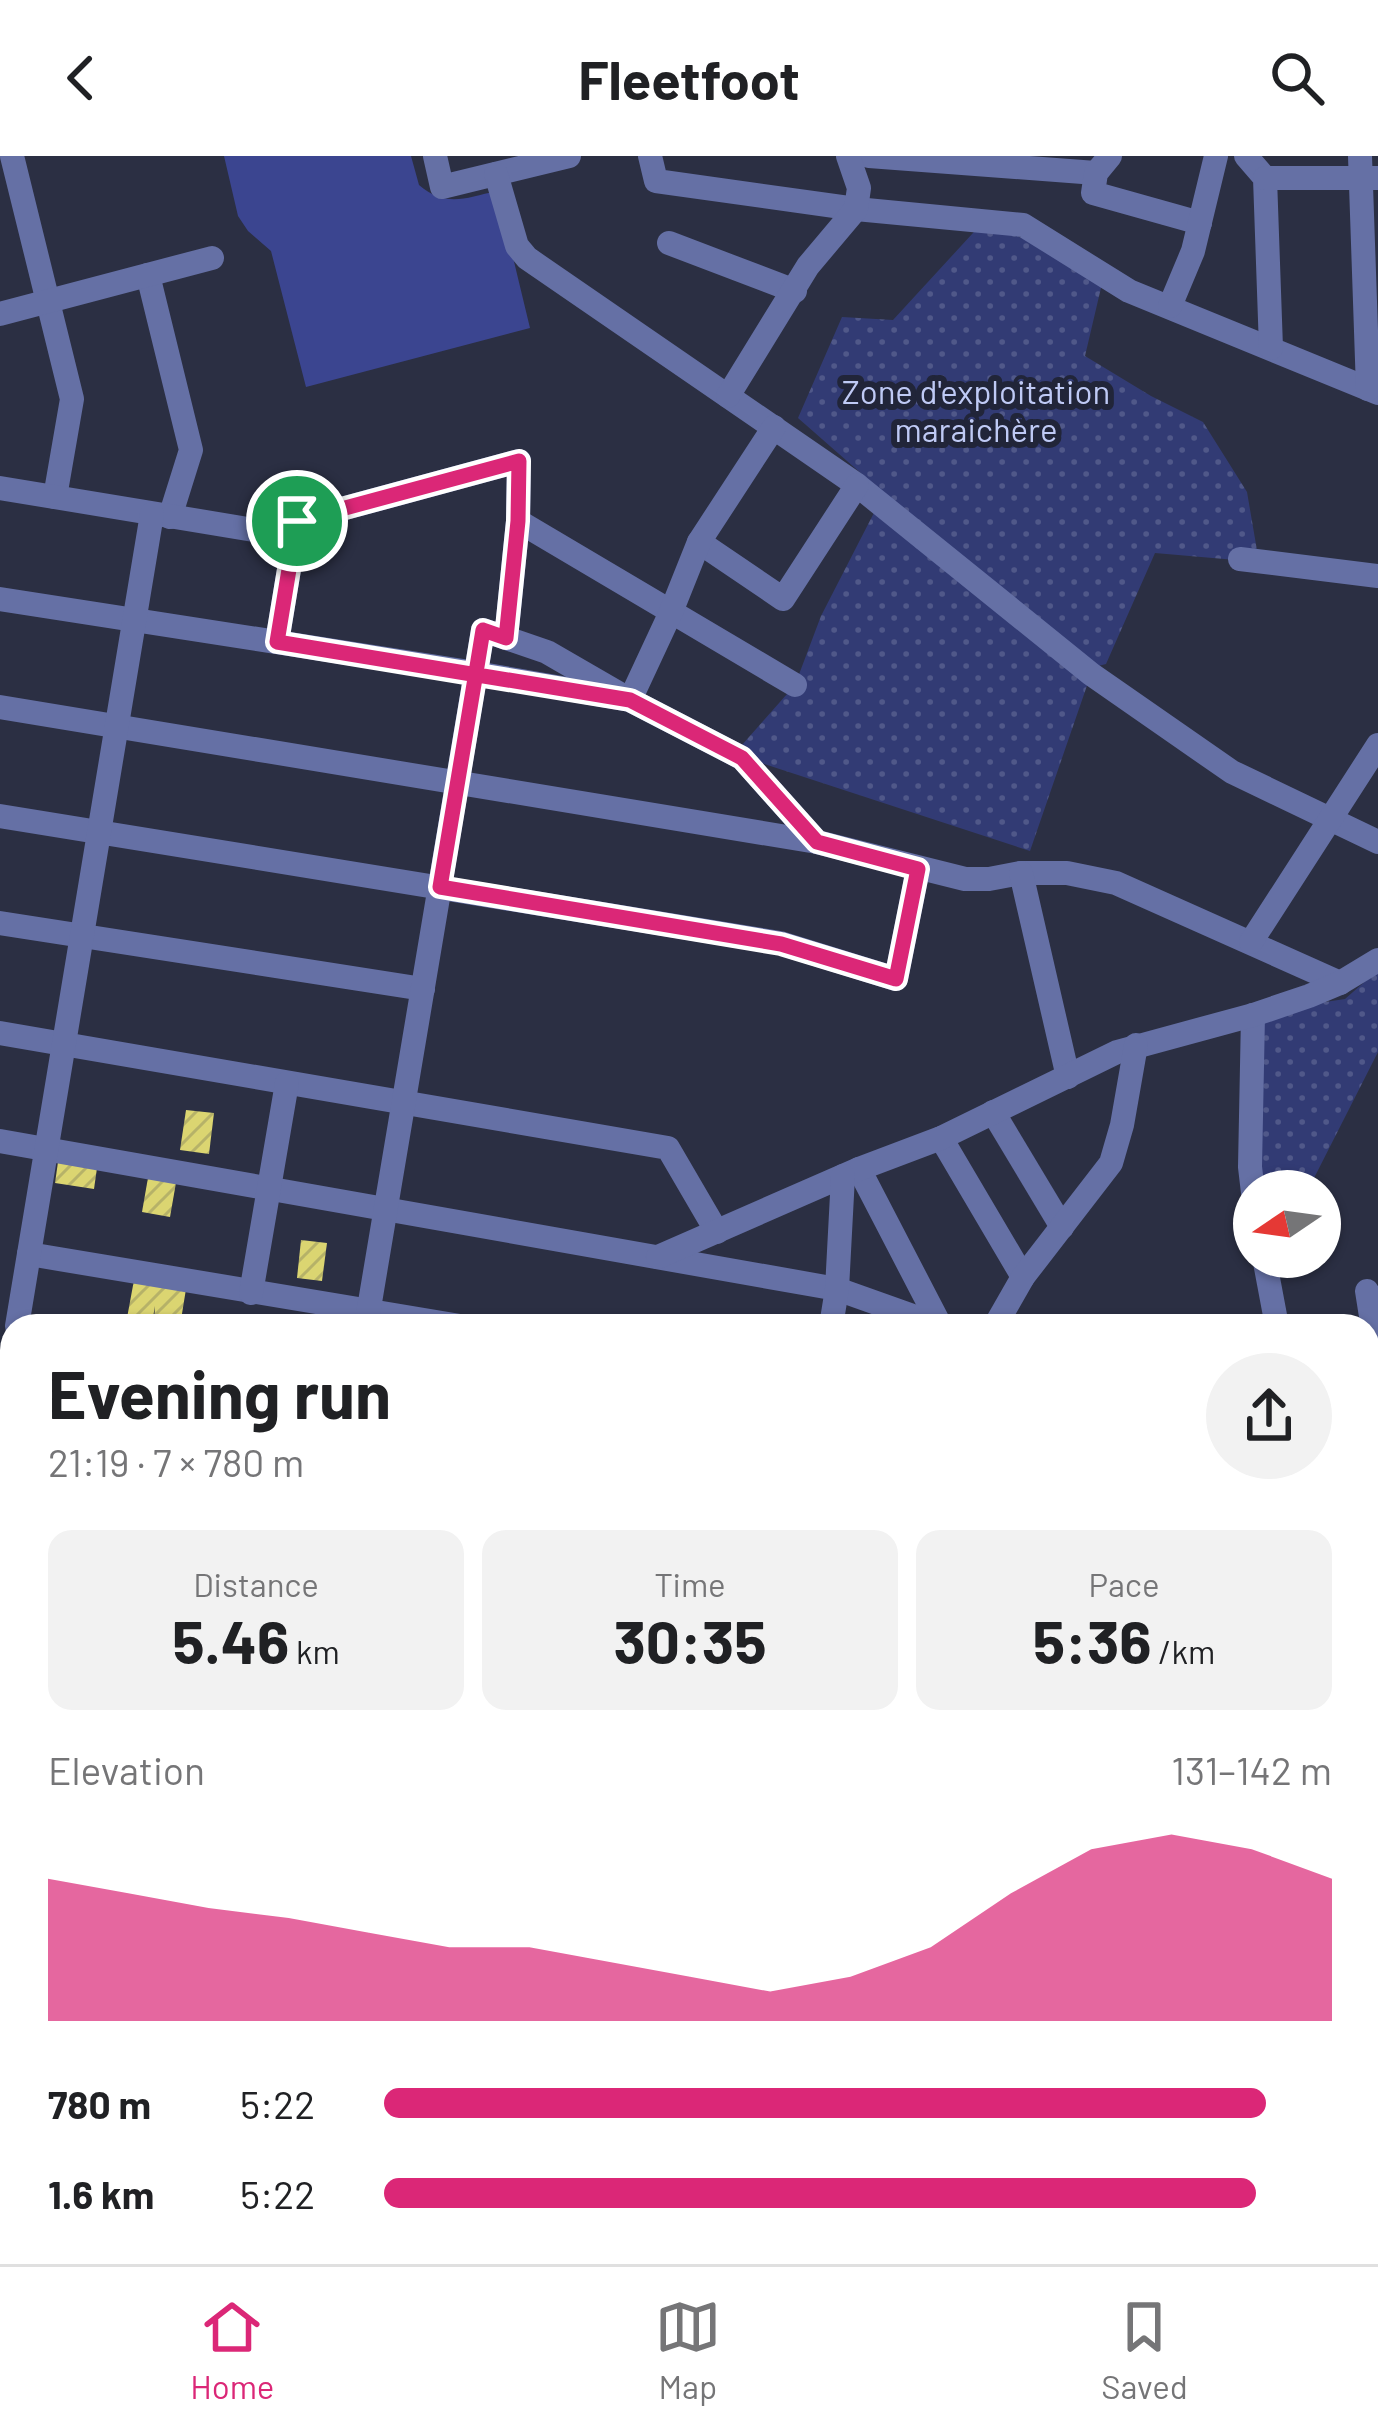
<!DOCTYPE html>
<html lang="en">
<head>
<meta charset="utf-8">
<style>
  :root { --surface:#fff; --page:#f2f2f2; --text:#202124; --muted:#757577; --line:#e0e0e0; --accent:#db2777 }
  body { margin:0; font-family:Barlow,sans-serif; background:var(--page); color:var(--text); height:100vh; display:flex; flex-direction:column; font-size:45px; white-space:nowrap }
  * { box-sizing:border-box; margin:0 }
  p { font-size:39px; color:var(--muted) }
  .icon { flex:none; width:66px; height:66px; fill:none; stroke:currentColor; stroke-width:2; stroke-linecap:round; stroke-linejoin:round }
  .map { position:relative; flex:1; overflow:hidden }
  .details { position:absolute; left:0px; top:1158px; width:1380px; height:951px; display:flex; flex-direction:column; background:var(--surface); border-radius:36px 36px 0 0; box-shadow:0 3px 9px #0004 }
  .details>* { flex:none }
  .needle { width:78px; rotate:257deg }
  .controls { position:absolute; left:1233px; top:1014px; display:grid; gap:24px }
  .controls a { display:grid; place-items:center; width:108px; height:108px; border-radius:50%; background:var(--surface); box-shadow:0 3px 9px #0004; font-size:60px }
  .pin { position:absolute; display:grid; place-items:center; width:102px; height:102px; color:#fff; margin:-51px; border:6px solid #fff; border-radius:50%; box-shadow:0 3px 12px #0007 }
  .round { display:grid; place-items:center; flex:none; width:126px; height:126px; border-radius:63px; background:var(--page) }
  .headline { display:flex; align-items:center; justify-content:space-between; height:204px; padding:0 48px }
  h1 { font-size:66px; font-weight:700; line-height:90px }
  .metrics { display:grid; grid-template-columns:repeat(3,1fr); gap:18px; height:204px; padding:12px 48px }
  .metrics div { display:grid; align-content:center; border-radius:24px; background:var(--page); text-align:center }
  .metrics b { font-size:60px; font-weight:700 }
  .metrics small { font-size:33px; font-weight:400 }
  .metrics p { font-size:33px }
  .chart { height:336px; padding:24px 48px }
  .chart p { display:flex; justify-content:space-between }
  .chart svg { width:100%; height:216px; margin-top:12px; fill:var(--accent); opacity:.7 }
  ul { padding:0 48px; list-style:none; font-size:39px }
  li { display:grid; grid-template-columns:192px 144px 1fr; align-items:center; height:90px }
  li i { height:30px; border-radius:15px; background:var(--accent) }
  header { display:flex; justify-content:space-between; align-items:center; height:156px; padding:0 48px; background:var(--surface); font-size:54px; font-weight:700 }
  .tab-bar { display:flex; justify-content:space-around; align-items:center; height:168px; border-top:3px solid var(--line); background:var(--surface); font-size:33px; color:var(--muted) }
  .tab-bar a { display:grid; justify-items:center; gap:6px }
  .tab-bar .on { color:var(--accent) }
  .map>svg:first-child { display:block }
  .park { fill:url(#park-dots) }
  .water { fill:#3b4590 }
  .building { fill:url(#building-hatch) }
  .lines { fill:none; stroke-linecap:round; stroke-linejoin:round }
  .minor { stroke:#6570a5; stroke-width:24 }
  .route-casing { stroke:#fff; stroke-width:24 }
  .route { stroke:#db2777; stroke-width:15 }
  .labels { text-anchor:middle; stroke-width:12; stroke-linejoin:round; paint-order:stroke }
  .park-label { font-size:33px; fill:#bfcaf5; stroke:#212539 }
</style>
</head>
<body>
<header><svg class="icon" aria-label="back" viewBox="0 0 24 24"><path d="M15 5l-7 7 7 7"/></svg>Fleetfoot<svg class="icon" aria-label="search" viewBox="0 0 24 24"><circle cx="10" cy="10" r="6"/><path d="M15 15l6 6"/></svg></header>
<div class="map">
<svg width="1378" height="2108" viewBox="0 0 1378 2108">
  <defs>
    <pattern id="park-dots" width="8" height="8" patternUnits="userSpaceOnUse" patternTransform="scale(3)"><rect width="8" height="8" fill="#323b74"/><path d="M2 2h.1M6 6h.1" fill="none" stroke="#505889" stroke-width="1.8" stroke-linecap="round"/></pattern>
    <pattern id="building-hatch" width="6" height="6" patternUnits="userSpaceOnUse" patternTransform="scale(3)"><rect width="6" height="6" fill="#dbd571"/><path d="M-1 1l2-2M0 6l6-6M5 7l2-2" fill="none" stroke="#b6b268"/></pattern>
  </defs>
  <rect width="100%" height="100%" fill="#2b2f43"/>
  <g class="park">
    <path d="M984 65 1104 119 1085 200 1151 240 1203 266 1247 336 1259 406 1155 397 1106 508 1086 513 1091 518 1030 695 734 598 795 529 821 460 879 347 1051 484 798 262 842 161 893 164Z"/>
    <path d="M1378 814V896L1312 1026 1251 1021 1265 855 1345 843Z"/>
  </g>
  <path class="water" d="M224 0H411L419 29C446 52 465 42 497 35L530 172 306 231 271 95 248 75 238 60Z"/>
  <g class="building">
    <path d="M186 954 214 957 209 998 180 994Z"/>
    <path d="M59 999 98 1005 94 1033 55 1027Z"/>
    <path d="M149 1016 177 1021 170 1061 142 1056Z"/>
    <path d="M301 1084 327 1087 322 1125 297 1122Z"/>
    <path d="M134 1124 186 1133 180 1170 154 1167 155 1150 152 1167 127 1162Z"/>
    <path d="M12 1437V1500L6 1501 0 1466V1439Z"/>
  </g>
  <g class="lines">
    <g class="minor">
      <path d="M12 0 72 243 55 341"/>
      <path d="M435 0 442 31 569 0"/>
      <path d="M650 0 656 25 856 53 1023 69 1129 135 1378 237"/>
      <path d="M869 0 1096 17"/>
      <path d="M1110 0 1096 17 1093 37 1200 67"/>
      <path d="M1246 0 1265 22 1271 192"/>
      <path d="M1360 0 1368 233"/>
      <path d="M496 18 517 90 527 102 857 329 1091 518 1232 616 1378 686"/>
      <path d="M1265 22H1378"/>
      <path d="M669 87 795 135"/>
      <path d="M148 119 191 294 170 361"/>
      <path d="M1170 150 1193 95 1216 0"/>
      <path d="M0 158 212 102"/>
      <path d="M728 240 808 110 856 53 859 32 848 0"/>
      <path d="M0 332 260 375 519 305 518 365 506 482"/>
      <path d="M518 365 795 529"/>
      <path d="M699 386 783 443 857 329"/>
      <path d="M1240 403 1378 420"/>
      <path d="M0 443 476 517 630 544 671 456 699 386 774 271"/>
      <path d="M277 486 297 365"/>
      <path d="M0 551 817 686 965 723H989L1021 717H1067L1116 727 1340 827"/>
      <path d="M0 660 780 787 896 823 918 713"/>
      <path d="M1021 717 1068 921"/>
      <path d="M0 767 423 833"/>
      <path d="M1251 786 1378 589"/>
      <path d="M1253 859 1250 1011 1254 1045"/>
      <path d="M0 877 668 992 717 1076"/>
      <path d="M993 956 1062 1071"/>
      <path d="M941 982 1023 1121"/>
      <path d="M0 985 837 1133 941 1170"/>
      <path d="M859 1013 940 1169"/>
      <path d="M29 1098 460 1170"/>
      <path d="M658 1101 859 1013 941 982 1117 896 1253 859 1309 840 1340 827 1378 804"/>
      <path d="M1264 1101 1277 1170"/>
      <path d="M1367 1135 1378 1205"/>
      <path d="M251 1137 287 927"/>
      <path d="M17 1170 152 358"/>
      <path d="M366 1170 483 474 547 496 630 544 742 602 817 686"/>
      <path d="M831 1170 837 1133 843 1020"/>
      <path d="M995 1170 1023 1121 1111 1007 1122 969 1136 889"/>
      <path d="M0 1270 12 1198"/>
      <path d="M0 1308 12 1310"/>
      <path d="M1368 1331 1378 1324"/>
      <path d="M0 1406 12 1408"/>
      <path d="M1368 1440 1378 1450"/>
      <path d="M0 1507 12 1509"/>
      <path d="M1368 1634 1378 1639"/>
      <path d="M1368 1691 1378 1676"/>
      <path d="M0 1731 5 1717"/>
      <path d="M0 1776 12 1779"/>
      <path d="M1368 1831 1378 1823"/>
      <path d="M0 1891 12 1895"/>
      <path d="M0 2009 12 2013"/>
      <path d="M1065 2097 1097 2108"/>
      <path d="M82 2108 84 2097"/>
      <path d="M199 2108 201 2097"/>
      <path d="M325 2108 327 2097"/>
      <path d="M438 2108 440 2097"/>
      <path d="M554 2108 556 2097"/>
      <path d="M663 2108 665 2097"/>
      <path d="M782 2108 784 2097"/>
      <path d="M1342 2108 1345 2097"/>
    </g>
  </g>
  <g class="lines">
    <g class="route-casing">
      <path id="route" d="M297 365 277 486 630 544 742 602 817 686 918 713 896 823 781 788 440 731C454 646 469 560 483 474L506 482 518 365 519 305 297 365"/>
    </g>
    <use href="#route" class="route"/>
  </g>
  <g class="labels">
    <g class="park-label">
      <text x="976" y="248">Zone d'exploitation<tspan x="976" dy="38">maraichère</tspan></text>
    </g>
  </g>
</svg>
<div class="controls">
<a><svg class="needle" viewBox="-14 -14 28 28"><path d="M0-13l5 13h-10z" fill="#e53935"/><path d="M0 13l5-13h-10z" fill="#757577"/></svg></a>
</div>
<div class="pin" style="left:297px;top:365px;background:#1e9e55"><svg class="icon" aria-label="arrive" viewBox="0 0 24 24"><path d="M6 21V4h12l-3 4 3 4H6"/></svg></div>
<section class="details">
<div class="headline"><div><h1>Evening run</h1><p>21:19 · 7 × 780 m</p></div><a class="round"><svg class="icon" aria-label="share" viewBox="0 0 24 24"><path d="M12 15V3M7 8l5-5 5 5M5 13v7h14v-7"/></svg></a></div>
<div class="metrics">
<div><p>Distance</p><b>5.46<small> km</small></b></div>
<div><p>Time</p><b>30:35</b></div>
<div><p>Pace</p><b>5:36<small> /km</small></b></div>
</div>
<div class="chart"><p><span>Elevation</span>131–142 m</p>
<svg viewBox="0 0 160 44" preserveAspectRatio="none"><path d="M0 44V15L10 18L20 21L30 23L40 26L50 29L60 29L70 32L80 35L90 38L100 35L110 29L120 18L130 9L140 6L150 9L160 15V44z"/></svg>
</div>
<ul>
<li><b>780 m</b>5:22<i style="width:93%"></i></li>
<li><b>1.6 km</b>5:22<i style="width:92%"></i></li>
</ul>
</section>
</div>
<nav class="tab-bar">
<a class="on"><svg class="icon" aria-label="home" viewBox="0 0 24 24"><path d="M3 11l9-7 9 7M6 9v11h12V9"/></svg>Home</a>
<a><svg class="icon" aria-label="map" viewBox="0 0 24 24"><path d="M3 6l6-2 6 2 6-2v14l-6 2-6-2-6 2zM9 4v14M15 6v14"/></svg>Map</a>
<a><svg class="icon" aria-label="saved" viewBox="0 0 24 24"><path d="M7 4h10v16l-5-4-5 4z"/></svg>Saved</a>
</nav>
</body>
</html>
